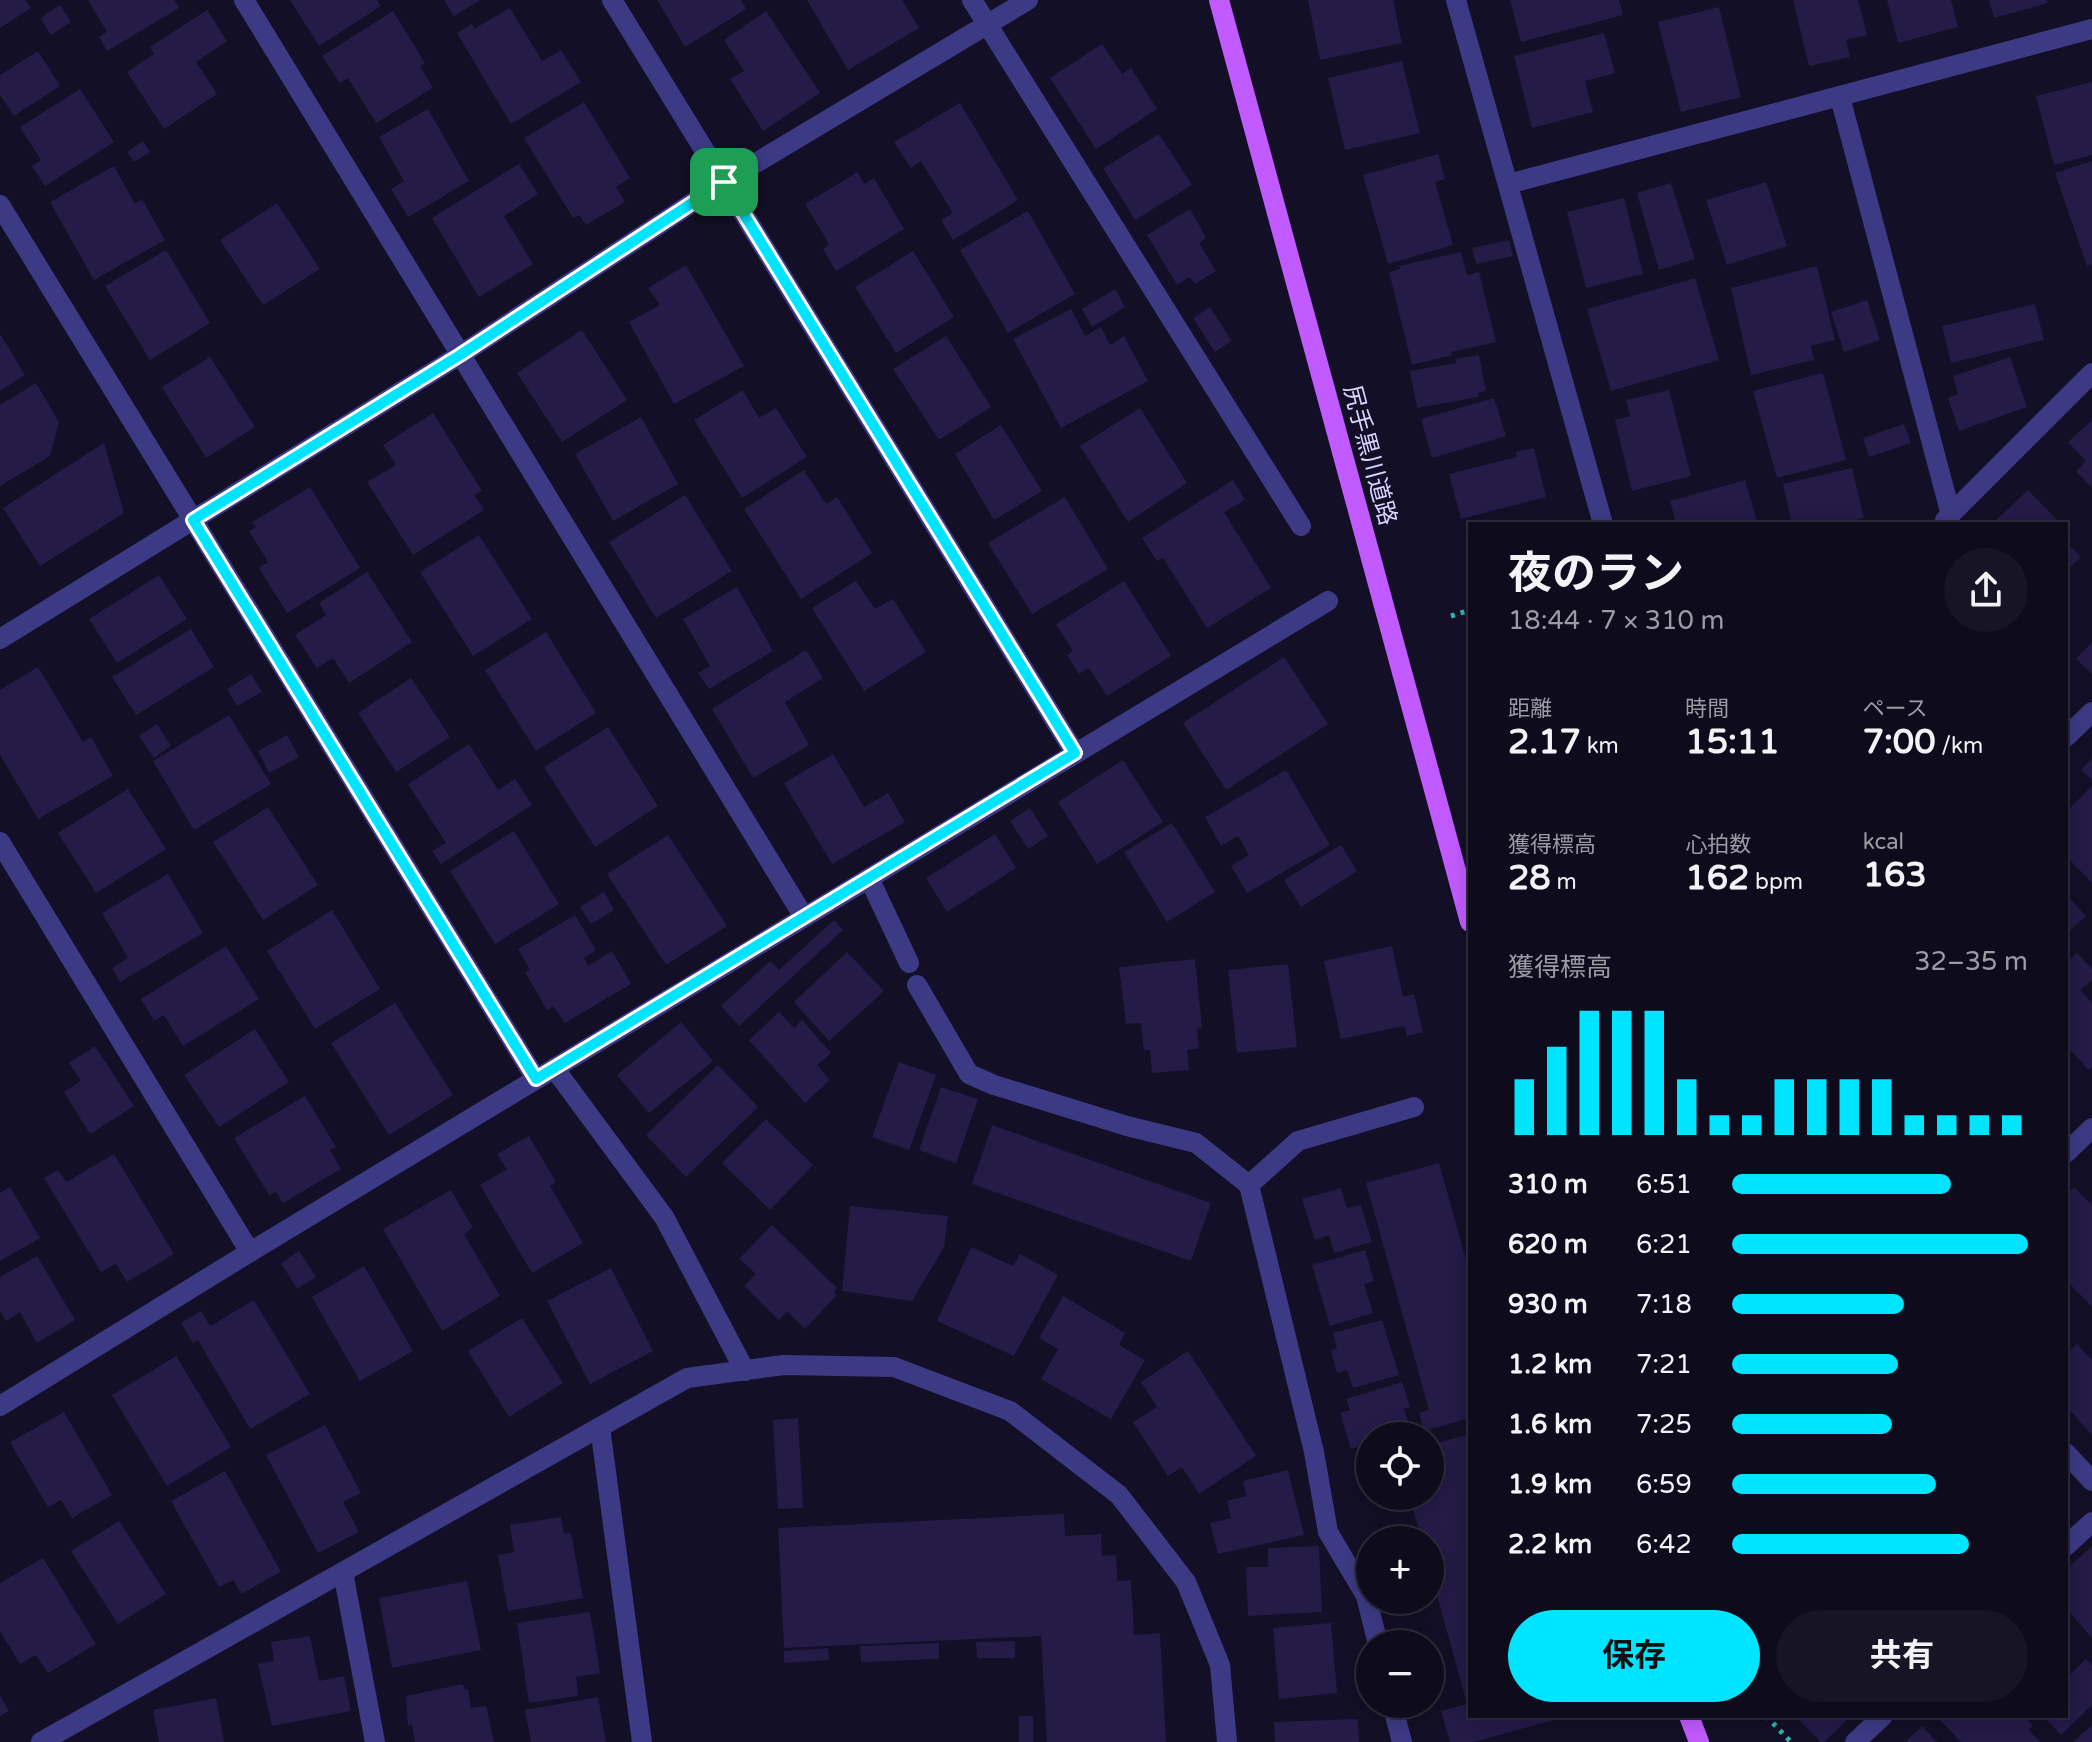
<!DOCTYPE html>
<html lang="ja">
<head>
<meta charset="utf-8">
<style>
  :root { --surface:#0e0b1c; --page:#171425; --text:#f1f3f6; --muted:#9b9ba3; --line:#2e2b3b; --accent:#00e5ff }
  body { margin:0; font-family:"Varela Round","Noto Sans JP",sans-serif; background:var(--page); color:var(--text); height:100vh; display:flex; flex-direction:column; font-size:30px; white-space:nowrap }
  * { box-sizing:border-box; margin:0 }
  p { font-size:26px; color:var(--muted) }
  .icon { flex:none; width:44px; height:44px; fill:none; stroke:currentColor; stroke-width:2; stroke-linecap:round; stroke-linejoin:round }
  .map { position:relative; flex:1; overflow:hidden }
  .side { position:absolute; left:1468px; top:522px; width:600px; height:1196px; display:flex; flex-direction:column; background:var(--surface); border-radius:0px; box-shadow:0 4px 20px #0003,0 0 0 2px var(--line) }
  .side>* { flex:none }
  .buttons { position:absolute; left:1356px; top:1422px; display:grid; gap:16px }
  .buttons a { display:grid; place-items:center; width:88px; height:88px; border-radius:50%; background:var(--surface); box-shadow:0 4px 20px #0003,0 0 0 2px var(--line); font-size:40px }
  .pin { position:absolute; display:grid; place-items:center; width:68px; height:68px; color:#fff; margin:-34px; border-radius:16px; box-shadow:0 4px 12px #0006 }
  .round { display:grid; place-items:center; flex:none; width:84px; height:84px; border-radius:42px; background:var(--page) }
  .head { display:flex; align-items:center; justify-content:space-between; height:136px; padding:0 40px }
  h1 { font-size:44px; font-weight:700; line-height:60px }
  .figures { display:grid; grid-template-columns:repeat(3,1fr); gap:12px; height:136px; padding:8px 40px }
  .figures div { display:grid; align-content:center }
  .figures b { font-size:34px; font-weight:700 }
  .figures small { font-size:22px; font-weight:400 }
  .figures p { font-size:22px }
  .chart { height:224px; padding:16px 40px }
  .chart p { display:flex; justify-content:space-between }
  .chart svg { width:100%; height:144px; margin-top:8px; stroke:var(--accent); stroke-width:6 }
  .cta { display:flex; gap:16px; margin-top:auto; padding:16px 40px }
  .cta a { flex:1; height:92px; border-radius:48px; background:var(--accent); color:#111; font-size:32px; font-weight:700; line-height:92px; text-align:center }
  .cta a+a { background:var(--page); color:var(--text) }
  ul { padding:0 40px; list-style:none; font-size:26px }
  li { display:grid; grid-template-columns:128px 96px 1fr; align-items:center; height:60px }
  li i { height:20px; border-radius:10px; background:var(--accent) }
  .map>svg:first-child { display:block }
  .building { fill:#241b47 }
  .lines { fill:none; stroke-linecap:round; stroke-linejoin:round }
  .path { stroke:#2fb8b0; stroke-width:5; stroke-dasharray:4 6; stroke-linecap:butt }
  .service { stroke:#3d3a85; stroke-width:20 }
  .minor { stroke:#3d3a85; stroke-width:20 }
  .primary { stroke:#c25bff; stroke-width:20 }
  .route-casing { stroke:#fff; stroke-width:16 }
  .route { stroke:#00e5ff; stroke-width:10 }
  .labels { text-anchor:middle; stroke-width:6; stroke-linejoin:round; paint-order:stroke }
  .street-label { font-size:24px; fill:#d9d4ff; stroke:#130f26 }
</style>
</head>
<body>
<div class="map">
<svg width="2092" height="1742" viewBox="0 0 2092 1742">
  <rect width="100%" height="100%" fill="#130f26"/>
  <g class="building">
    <path d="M0 0H25L31 8 0 28Z"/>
    <path d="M88 0H174L179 8 107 51 99 37 107 32Z"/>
    <path d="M290 0H377L381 6 319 46Z"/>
    <path d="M444 0H481L454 16Z"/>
    <path d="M657 0H741L746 9 685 47Z"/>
    <path d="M807 0H902L919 28 848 70Z"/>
    <path d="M1308 0H1393L1402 43 1320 60Z"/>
    <path d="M1510 0H1619L1623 15 1521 42Z"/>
    <path d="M1793 0H1858L1867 35 1846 40 1850 57 1809 66Z"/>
    <path d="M1887 0H1951L1958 27 1898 43Z"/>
    <path d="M1989 0H2047L2048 3 1994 18Z"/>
    <path d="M60 5 71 22 51 35 40 18Z"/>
    <path d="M1719 7 1741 97 1681 112 1658 22Z"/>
    <path d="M510 8 542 61 561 50 581 82 511 124 457 33 472 24 474 29Z"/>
    <path d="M207 10 227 41 196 62 217 94 164 129 127 72 154 54 150 47Z"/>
    <path d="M393 11 425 63 420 66 433 88 376 123 348 78 340 83 322 56Z"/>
    <path d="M766 11 820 93 763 131 730 79 744 71 724 40Z"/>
    <path d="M1604 33 1615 73 1585 81 1593 112 1532 128 1514 56Z"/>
    <path d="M1102 44 1122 74 1131 68 1157 109 1096 149 1050 78Z"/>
    <path d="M38 51 60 86 14 116 0 95V75Z"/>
    <path d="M1402 61 1420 133 1345 150 1328 78Z"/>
    <path d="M2092 82V155L2054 165 2036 96Z"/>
    <path d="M80 89 114 142 45 186 32 166 41 160 20 127Z"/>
    <path d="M584 102 630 178 616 187 625 202 586 225 579 215 573 218 524 138Z"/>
    <path d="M960 103 1018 200 953 240 941 220 953 213 921 161 911 168 894 142Z"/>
    <path d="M428 109 469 181 408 217 391 189 404 181 379 137Z"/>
    <path d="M1159 134 1192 185 1135 220 1103 168Z"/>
    <path d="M143 141 150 152 134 162 127 152Z"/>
    <path d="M1438 154 1445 179 1435 182 1453 245 1388 264 1363 175Z"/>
    <path d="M2092 161V264L2087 266 2055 173Z"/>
    <path d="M519 164 538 194 504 216 533 264 479 297 432 218Z"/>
    <path d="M114 166 135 204 142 199 165 240 94 280 50 202Z"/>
    <path d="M858 172 864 184 874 178 904 229 836 271 823 249 829 244 805 204Z"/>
    <path d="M1766 182 1787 246 1727 265 1706 200Z"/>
    <path d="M1671 183 1695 259 1659 270 1637 193Z"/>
    <path d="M1624 198 1643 274 1586 288 1567 212Z"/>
    <path d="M277 203 320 269 263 305 220 240Z"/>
    <path d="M1190 209 1206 238 1199 243 1216 271 1195 284 1190 277 1177 285 1147 235Z"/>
    <path d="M1028 211 1075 294 1008 333 960 250Z"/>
    <path d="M1509 240 1513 256 1476 264 1472 248Z"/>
    <path d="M166 250 210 323 150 360 105 286Z"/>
    <path d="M913 251 954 317 896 353 855 287Z"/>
    <path d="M1461 252 1467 275 1479 272 1496 342 1451 352 1452 355 1412 365 1389 272 1400 269 1399 266Z"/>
    <path d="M686 265 744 366 674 404 629 322 660 305 648 288Z"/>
    <path d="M1817 266 1835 340 1811 346 1814 360 1751 375 1731 288Z"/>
    <path d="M1695 278 1719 360 1611 391 1587 309Z"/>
    <path d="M1115 289 1125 307 1092 327 1082 309Z"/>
    <path d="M1867 300 1880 340 1844 352 1831 312Z"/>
    <path d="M2035 304 2044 340 1951 363 1942 326Z"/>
    <path d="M1210 307 1232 341 1215 352 1193 318Z"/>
    <path d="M1071 309 1085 336 1101 327 1110 345 1124 336 1148 381 1061 428 1013 339Z"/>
    <path d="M582 330 627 400 562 442 517 373Z"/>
    <path d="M0 334 25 375 0 391Z"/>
    <path d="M946 336 991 407 939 440 893 369Z"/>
    <path d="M1479 355 1486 391 1478 393V397L1417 408 1410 371 1456 363 1455 359Z"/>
    <path d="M210 357 255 427 206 458 162 387Z"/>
    <path d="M2010 357 2027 407 1959 431 1948 398 1958 394 1953 376Z"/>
    <path d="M1823 373 1846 460 1777 478 1753 391Z"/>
    <path d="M36 383 59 422 50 456 0 486V405Z"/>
    <path d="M743 390 759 418 776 408 807 457 742 498 694 420Z"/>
    <path d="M1669 390 1691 476 1632 491 1615 420 1630 416 1626 400Z"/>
    <path d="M1494 398 1506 436 1432 458 1421 419Z"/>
    <path d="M1140 408 1187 483 1128 522 1080 446Z"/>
    <path d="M433 413 482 491 474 495 484 510 413 555 367 482 396 465 383 445Z"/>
    <path d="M641 417 678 484 613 521 575 454Z"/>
    <path d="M2092 420V488L2076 471 2086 461 2068 442Z"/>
    <path d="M1904 424 1911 443 1869 457 1863 438Z"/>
    <path d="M1001 425 1042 491 994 520 955 454Z"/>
    <path d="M104 443 124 513 40 566 3 508Z"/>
    <path d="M1534 448 1546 497 1461 519 1449 474 1517 457 1516 452Z"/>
    <path d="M1852 468 1864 518 1858 519 1859 524H1792L1783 484Z"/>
    <path d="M804 470 826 504 837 497 872 553 801 599 744 509Z"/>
    <path d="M1233 480 1245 500 1224 512 1271 588 1207 628 1163 558 1157 561 1142 538Z"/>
    <path d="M1745 480 1758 524H1676L1670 501Z"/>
    <path d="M310 487 360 568 287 613 259 568 268 562 249 531 256 527 252 522Z"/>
    <path d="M2028 490 2057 520 2053 524H1992Z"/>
    <path d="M685 495 732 571 656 618 609 542Z"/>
    <path d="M1065 497 1108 569 1032 614 988 543Z"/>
    <path d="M479 535 532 619 473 656 420 572Z"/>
    <path d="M2066 542 2081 557 2066 571Z"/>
    <path d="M367 572 412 642 349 683 333 658 317 668 295 635 326 615 319 603Z"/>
    <path d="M159 575 187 619 117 663 89 619Z"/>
    <path d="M856 581 875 609 893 599 926 652 864 691 812 608Z"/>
    <path d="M1124 581 1171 656 1107 696 1089 668 1079 674 1067 655 1073 651 1056 624Z"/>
    <path d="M737 587 773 651 709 689 698 673 710 666 683 619Z"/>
    <path d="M191 629 214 667 136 715 112 677Z"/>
    <path d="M546 632 596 713 536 751 485 670Z"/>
    <path d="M2092 642V674L2076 659Z"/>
    <path d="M806 650 823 678 785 702 809 745 753 778 712 709Z"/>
    <path d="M1284 657 1328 724 1226 790 1183 723Z"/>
    <path d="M38 667 83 742 91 737 113 776 38 819 0 755V690Z"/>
    <path d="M251 674 262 692 237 706 227 689Z"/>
    <path d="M411 678 450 737 396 772 358 713Z"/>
    <path d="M229 715 271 784 194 830 153 761Z"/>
    <path d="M157 724 171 746 154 758 139 736Z"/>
    <path d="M608 727 658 806 595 847 544 767Z"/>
    <path d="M287 735 299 757 269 773 258 751Z"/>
    <path d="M469 744 498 790 515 779 532 805 441 864 432 851 446 843 408 784Z"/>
    <path d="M833 754 864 807 888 793 905 822 832 864 784 783Z"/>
    <path d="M2092 758V780L2081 770Z"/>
    <path d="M1123 760 1163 822 1097 864 1058 802Z"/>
    <path d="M1286 770 1330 845 1247 893 1231 866 1249 855 1238 836 1221 846 1205 817Z"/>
    <path d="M2092 786V883L2066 856V812Z"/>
    <path d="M128 789 166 849 96 893 58 833Z"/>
    <path d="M268 807 318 885 263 920 213 842Z"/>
    <path d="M1030 808 1048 836 1028 849 1010 821Z"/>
    <path d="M1172 823 1215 892 1167 922 1124 852Z"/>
    <path d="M514 831 559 904 495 944 450 871Z"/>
    <path d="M995 834 1016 868 947 912 926 878Z"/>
    <path d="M668 835 727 926 666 965 607 874Z"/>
    <path d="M1341 845 1357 871 1301 907 1284 880Z"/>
    <path d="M168 874 203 933 120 982 112 968 128 958 102 913Z"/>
    <path d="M604 892 614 910 591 924 580 907Z"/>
    <path d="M2066 894 2086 916 2066 934Z"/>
    <path d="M332 910 380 989 315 1029 267 951Z"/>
    <path d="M575 915 596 950 584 958 588 966 612 951 631 984 565 1023 553 1006 547 1010 525 972 530 970 518 949Z"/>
    <path d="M834 920 843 930 739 1026 721 1006 770 961 779 970Z"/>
    <path d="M226 946 259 999 183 1046 164 1015 154 1021 141 999Z"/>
    <path d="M1392 946 1403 997 1414 994 1423 1032 1407 1036 1404 1026 1341 1039 1324 961Z"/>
    <path d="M847 952 884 991 829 1041 794 1002Z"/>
    <path d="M2077 953 2092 969V980L2080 990 2092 1003V1067L2089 1070 2066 1046V963Z"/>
    <path d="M1195 959 1202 1028 1197 1029 1199 1048 1187 1050 1189 1070 1152 1073 1150 1050H1144L1141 1023 1126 1024 1119 967Z"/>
    <path d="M1288 964 1297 1047 1237 1053 1228 970Z"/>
    <path d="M395 1003 453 1095 389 1135 331 1043Z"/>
    <path d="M779 1012 794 1028 802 1020 831 1053 817 1065 830 1080 805 1103 749 1040Z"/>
    <path d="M681 1022 713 1061 649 1113 617 1075Z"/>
    <path d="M255 1029 289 1082 219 1127 184 1075Z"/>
    <path d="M95 1046 134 1106 90 1134 64 1092 81 1081 69 1063Z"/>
    <path d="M899 1062 936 1075 909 1150 872 1137Z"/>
    <path d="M718 1065 758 1107 686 1177 646 1135Z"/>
    <path d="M941 1087 978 1099 956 1163 919 1150Z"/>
    <path d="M305 1096 336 1147 330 1150 341 1169 283 1203 276 1192 269 1195 234 1138Z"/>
    <path d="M766 1119 813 1165 770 1210 722 1163Z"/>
    <path d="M992 1125 1211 1203 1191 1261 972 1184Z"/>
    <path d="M529 1136 556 1182 550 1186 583 1243 532 1273 480 1185 507 1169 497 1154Z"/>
    <path d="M114 1154 174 1254 127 1282 116 1264 101 1272 44 1178 58 1170 66 1182Z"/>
    <path d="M1439 1163 1470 1274V1418L1424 1431 1419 1413 1429 1410 1366 1183Z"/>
    <path d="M10 1187 40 1238 0 1261V1193Z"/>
    <path d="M2074 1187 2092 1205V1307L2066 1280V1195Z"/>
    <path d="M1341 1188 1347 1208 1361 1205 1372 1242 1334 1253 1329 1235 1315 1240 1302 1199Z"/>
    <path d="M451 1190 473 1228 464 1234 500 1296 442 1331 383 1229Z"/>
    <path d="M850 1206 948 1216 944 1247 912 1301 842 1291Z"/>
    <path d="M772 1225 837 1288 834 1292 837 1295 805 1329 787 1311 779 1320 744 1286 756 1274 739 1259Z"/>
    <path d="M971 1247 1013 1266 1020 1254 1058 1275 1014 1356 937 1321Z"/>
    <path d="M1365 1250 1374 1281 1364 1284 1373 1313 1330 1326 1312 1265Z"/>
    <path d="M299 1251 316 1277 297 1289 281 1263Z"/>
    <path d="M37 1256 75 1320 37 1343 20 1312 6 1321 0 1311V1277Z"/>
    <path d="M364 1266 413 1351 360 1381 312 1297Z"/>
    <path d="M611 1268 653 1351 590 1384 547 1301Z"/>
    <path d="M1063 1296 1125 1333 1119 1345 1145 1360 1111 1419 1041 1379 1058 1349 1039 1338Z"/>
    <path d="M254 1300 310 1394 250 1429 198 1340 193 1343 181 1323 201 1311 210 1326Z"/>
    <path d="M522 1318 563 1383 509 1417 468 1351Z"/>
    <path d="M1382 1320 1399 1375 1353 1388 1347 1370 1337 1373 1331 1351 1337 1348 1333 1333Z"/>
    <path d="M2077 1344 2092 1360V1435L2066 1406V1354Z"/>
    <path d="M1188 1351 1256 1456 1199 1494 1182 1467 1168 1476 1133 1422 1157 1407 1141 1382Z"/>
    <path d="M176 1356 231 1447 167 1486 112 1395Z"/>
    <path d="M1402 1382 1410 1407 1404 1409 1411 1431 1395 1436H1370V1443L1351 1449 1340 1413 1350 1410 1346 1399Z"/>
    <path d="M64 1412 112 1495 72 1518 61 1500 48 1507 10 1442Z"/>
    <path d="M798 1418 803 1508 778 1509 773 1420Z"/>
    <path d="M325 1425 361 1493 343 1502 359 1532 318 1553 266 1455Z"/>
    <path d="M1470 1434V1716L1564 1717 1474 1742H1450L1441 1711 1467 1704 1430 1570V1540H1422L1409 1496H1430V1445Z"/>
    <path d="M1288 1470 1304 1535 1218 1554 1210 1523 1231 1518 1227 1501 1246 1496 1243 1481Z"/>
    <path d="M225 1471 281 1572 241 1594 234 1580 219 1587 171 1501Z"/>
    <path d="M1064 1514 1065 1536 1101 1534 1102 1556 1116 1555 1117 1581 1131 1580 1134 1635 1160 1633 1166 1742H1047L1041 1636 784 1648 778 1528Z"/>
    <path d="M561 1517 564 1534 571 1533 583 1598 508 1611 498 1555 514 1552 510 1525Z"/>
    <path d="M119 1521 166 1594 118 1624 71 1551Z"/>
    <path d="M1319 1546 1322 1612 1248 1616 1246 1567H1268V1548Z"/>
    <path d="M2092 1546V1638L2066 1608V1570Z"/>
    <path d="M43 1558 96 1644 48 1673 36 1655 20 1664 0 1631V1583Z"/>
    <path d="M467 1581 481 1650 392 1668 379 1598Z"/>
    <path d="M590 1612 600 1673 576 1677 578 1696 529 1703 517 1623Z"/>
    <path d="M1331 1623 1337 1693 1279 1699 1273 1628Z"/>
    <path d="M310 1636 319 1681 344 1676 351 1711 272 1726 258 1664 274 1661 271 1642Z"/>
    <path d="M1015 1641V1658H977L976 1642Z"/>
    <path d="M939 1643V1659L861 1662 860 1646Z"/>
    <path d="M828 1648 829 1660 784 1663V1651Z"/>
    <path d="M2086 1659 2092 1665V1705L2061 1735 2043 1716H2066V1678Z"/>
    <path d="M463 1684 465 1690 468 1689 471 1708 486 1706 494 1742H415L412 1725 408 1726 406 1696Z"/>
    <path d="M0 1695 9 1711 0 1716Z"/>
    <path d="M598 1697 606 1742H531L525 1710Z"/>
    <path d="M216 1698 224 1742H159L153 1710Z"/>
    <rect x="1019" y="1716" width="14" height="26"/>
    <path d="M1795 1716H1851L1824 1742H1821Z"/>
    <path d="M1942 1716H2024L2033 1725 2029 1730 2041 1742H1961L1939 1719Z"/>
    <path d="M1358 1719 1359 1742H1275L1274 1722Z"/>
    <path d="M2092 1725V1742H2073Z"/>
    <path d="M1922 1726 1937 1742H1905Z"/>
  </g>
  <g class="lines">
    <g class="path">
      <path d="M1451 616 1470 610"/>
      <path d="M1766 1716 1791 1742"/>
    </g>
    <g class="service">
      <path d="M869 878 909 963"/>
      <path d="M917 985 969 1074 994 1085 1127 1126 1196 1143 1249 1185 1298 1141 1414 1107"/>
    </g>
    <g class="minor">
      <path d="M244 0 804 917"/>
      <path d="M612 0 1075 753"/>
      <path d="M972 0 1301 526"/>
      <path d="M1456 0 1603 524"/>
      <path d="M1840 97 1951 515"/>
      <path d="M1508 184 2092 29"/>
      <path d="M0 205 536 1079"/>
      <path d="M1945 520 2092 373"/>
      <path d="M0 639 460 355 724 182 1028 0"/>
      <path d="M2066 737 2092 712"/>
      <path d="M0 842 250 1252"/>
      <path d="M554 1068 664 1217 745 1371"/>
      <path d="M2066 1153 2092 1128"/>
      <path d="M1249 1185 1314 1452 1328 1532 1366 1596 1378 1644"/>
      <path d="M0 1406 250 1252 1328 601"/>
      <path d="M600 1427 642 1742"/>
      <path d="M2066 1453 2092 1481"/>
      <path d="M2066 1546 2092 1522"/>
      <path d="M343 1572 375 1742"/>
      <path d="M1392 1704 1402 1742"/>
      <path d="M41 1742 687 1378 784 1365 894 1367 1010 1411 1119 1495 1186 1582 1220 1665 1227 1742"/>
      <path d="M1855 1742 1883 1716"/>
    </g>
    <g class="primary">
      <path d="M1219 0 1470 922"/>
      <path d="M1689 1716 1699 1742"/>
    </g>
  </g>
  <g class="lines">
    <g class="route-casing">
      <path id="route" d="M724 182 1075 753 536 1079 193 520 460 355Z"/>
    </g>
    <use href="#route" class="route"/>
  </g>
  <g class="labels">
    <g class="street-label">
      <text transform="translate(1370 455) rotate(75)" y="8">尻手黒川道路</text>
    </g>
  </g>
</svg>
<div class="buttons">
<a><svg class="icon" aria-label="locate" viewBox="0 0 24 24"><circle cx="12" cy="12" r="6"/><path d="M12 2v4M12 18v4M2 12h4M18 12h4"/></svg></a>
<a>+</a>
<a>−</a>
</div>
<div class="pin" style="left:724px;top:182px;background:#1e9e55"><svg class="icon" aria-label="arrive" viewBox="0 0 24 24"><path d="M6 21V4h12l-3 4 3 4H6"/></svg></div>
<section class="side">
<div class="head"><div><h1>夜のラン</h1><p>18:44 · 7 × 310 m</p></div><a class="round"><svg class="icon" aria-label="share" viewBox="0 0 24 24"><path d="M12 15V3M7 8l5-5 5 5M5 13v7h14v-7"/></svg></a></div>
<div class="figures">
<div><p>距離</p><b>2.17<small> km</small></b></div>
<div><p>時間</p><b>15:11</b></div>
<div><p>ペース</p><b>7:00<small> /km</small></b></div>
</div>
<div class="figures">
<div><p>獲得標高</p><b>28<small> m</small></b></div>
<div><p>心拍数</p><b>162<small> bpm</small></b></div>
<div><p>kcal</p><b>163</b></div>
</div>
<div class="chart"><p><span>獲得標高</span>32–35 m</p>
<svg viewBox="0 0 160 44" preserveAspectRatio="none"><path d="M5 44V27M15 44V17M25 44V6M35 44V6M45 44V6M55 44V27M65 44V38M75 44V38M85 44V27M95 44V27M105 44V27M115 44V27M125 44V38M135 44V38M145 44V38M155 44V38"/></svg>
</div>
<ul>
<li><b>310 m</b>6:51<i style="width:74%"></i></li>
<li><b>620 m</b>6:21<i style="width:100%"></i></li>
<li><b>930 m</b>7:18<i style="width:58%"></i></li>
<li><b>1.2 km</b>7:21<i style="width:56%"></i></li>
<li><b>1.6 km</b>7:25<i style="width:54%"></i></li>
<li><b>1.9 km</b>6:59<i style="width:69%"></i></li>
<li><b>2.2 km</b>6:42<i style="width:80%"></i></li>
</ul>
<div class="cta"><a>保存</a><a>共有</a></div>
</section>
</div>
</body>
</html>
